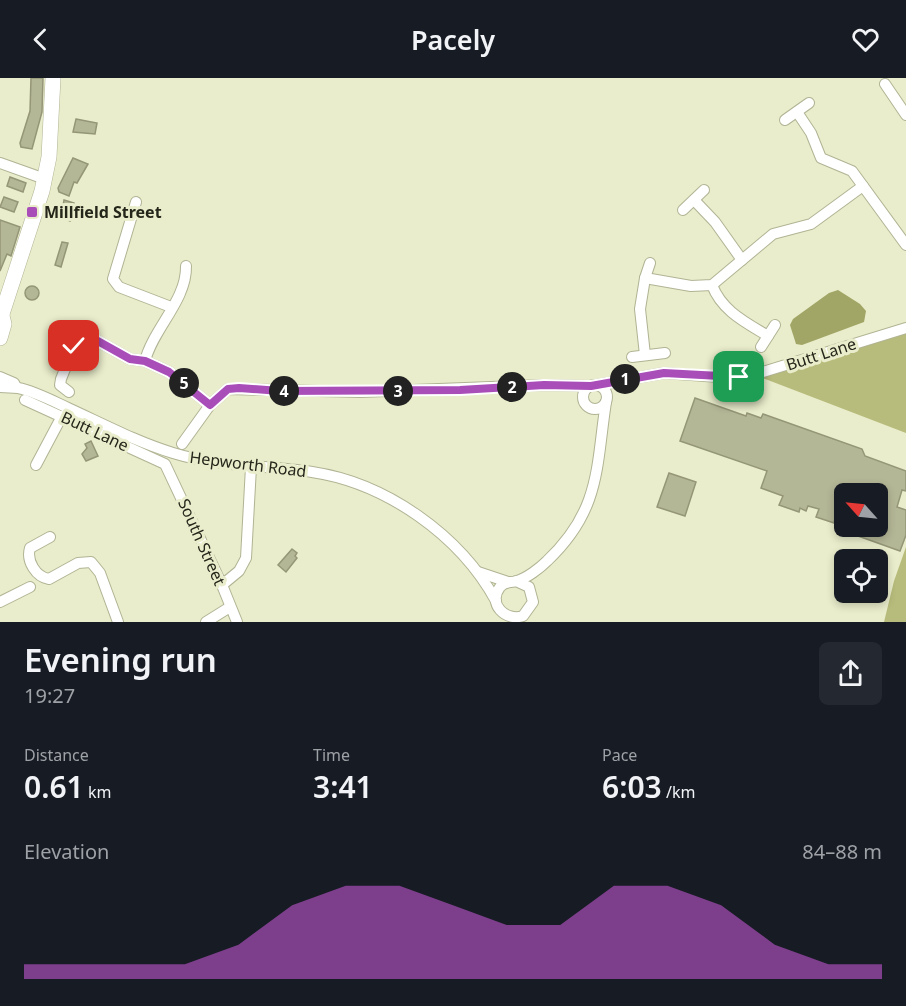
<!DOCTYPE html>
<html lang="en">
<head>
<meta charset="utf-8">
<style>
  :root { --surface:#171b24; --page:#242831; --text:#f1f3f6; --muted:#9ea1a6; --accent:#a94eb9 }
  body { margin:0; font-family:"Noto Sans",sans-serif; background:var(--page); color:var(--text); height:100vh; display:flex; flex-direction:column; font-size:22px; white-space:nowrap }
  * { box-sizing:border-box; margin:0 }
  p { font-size:20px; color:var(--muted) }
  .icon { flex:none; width:33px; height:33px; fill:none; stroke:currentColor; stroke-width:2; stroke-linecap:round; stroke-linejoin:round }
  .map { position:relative; height:544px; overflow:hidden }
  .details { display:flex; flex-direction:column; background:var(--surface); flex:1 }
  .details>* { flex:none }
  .needle { width:39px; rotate:297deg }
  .fabs { position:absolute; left:834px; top:405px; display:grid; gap:12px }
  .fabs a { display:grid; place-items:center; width:54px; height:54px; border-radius:9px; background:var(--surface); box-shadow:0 3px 9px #0003; font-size:30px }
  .pin { position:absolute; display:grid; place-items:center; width:51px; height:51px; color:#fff; margin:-26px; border-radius:12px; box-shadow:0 3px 9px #0006 }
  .km { position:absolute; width:30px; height:30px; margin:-15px; border-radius:50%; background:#222; color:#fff; font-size:16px; line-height:30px; text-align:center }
  .round { display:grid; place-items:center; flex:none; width:63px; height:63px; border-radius:9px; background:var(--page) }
  .overview { display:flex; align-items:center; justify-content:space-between; height:102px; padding:0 24px }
  h1 { font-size:33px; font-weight:600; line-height:45px }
  .figures { display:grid; grid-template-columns:repeat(3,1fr); gap:9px; height:102px; padding:6px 24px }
  .figures div { display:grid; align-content:center }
  .figures b { font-size:30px; font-weight:600 }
  .figures small { font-size:16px; font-weight:400 }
  .figures p { font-size:16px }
  .chart { height:168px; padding:12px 24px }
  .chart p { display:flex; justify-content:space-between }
  .chart svg { width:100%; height:108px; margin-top:6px; fill:var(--accent); opacity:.7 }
  header { display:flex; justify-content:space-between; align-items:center; height:78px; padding:0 24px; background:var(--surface); font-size:27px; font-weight:600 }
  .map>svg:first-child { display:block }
  .forest { fill:#b7bb7b }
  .water { fill:#a1a565 }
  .building { fill:#b4b796; stroke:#949677; stroke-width:1.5 }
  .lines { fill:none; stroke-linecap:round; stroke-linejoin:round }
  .minor-casing { stroke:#b1b494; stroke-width:12 }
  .highway-casing { stroke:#b1b494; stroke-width:16 }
  .minor { stroke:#fff; stroke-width:10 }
  .highway { stroke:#fff; stroke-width:15 }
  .route-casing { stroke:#fff; stroke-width:12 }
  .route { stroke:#a94eb9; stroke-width:8 }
  .poi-dot { fill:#a94eb9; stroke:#e9edcb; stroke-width:2 }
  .labels { text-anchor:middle; stroke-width:6; stroke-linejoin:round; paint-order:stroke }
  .poi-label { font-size:16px; font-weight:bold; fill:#25261a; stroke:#e9edcb; text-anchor:start }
  .street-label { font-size:16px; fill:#25261a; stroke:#e9edcb }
</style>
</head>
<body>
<header><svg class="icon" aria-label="back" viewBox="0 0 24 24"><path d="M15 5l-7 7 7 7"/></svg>Pacely<svg class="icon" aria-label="heart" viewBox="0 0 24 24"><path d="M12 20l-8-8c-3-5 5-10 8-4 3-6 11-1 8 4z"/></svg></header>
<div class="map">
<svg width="906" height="544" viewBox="0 0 906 544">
  <rect width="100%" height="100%" fill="#e9edcb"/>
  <g class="forest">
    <path d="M906 255V355L760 299Z"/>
    <path d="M906 469V544H884L894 503Z"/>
  </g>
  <path class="water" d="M838 212 860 226 866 233 864 244 802 267 796 266 790 247 793 241 829 215Z"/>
  <g class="building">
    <path d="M31 0H43L42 34 32 71 21 69 20 65 30 33Z"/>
    <path d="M76 41 97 45 95 56 73 54Z"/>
    <path d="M73 80 88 86 77 105 74 104 69 118 59 114 58 110Z"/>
    <path d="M10 99 26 105 23 114 7 108Z"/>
    <path d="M4 119 18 124 14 134 0 129Z"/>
    <path d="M64 122 74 125 70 143 61 139Z"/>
    <path d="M0 142 20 149 11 178 7 176 0 193Z"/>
    <path d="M62 164 68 165 61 189 55 187Z"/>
    <circle cx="32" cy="215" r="7"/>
    <path d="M695 320 746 338 747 335 761 340 763 336 862 371 865 378 906 393V413L902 412 897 429 906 432V457L900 473 847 454 850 448H878V416H844V439L836 436 834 445 816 439 819 431 808 428 806 433 800 430 799 434 779 427 783 418 761 410 767 393 680 363Z"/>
    <path d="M91 363 98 378 86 383 82 376 87 370 85 366Z"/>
    <path d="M669 395 696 404 685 438 657 429Z"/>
    <path d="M292 471 297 475 295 478 297 480 286 494 278 487Z"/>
  </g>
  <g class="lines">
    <g class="minor-casing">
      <g id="minor">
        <path d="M885 6 906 37"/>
        <path d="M797 34 811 55 821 80 852 93 906 167"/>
        <path d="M785 42 809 25"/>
        <path d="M0 85 45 101"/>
        <path d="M694 122 715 144 742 182"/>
        <path d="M136 124 113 201 119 209 171 229"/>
        <path d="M683 132 704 112"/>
        <path d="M650 185 645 200 691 208 712 207 773 156 811 146 863 108"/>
        <path d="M712 207C722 233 745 244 768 258"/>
        <path d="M761 269 775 247"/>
        <path d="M645 277 640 231 645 200"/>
        <path d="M632 279 665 275"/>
        <path d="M145 283C153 251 187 222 186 188"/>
        <path d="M0 299 14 305 16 309"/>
        <path d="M597 307 664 295 732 300 756 296 906 250"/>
        <circle cx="595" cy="319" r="12"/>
        <path d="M0 309C7 310 11 309 18 310 34 313 53 323 68 330 103 346 137 364 173 375 218 389 265 387 312 394 386 405 460 457 496 523"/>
        <path d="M69 314 60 307 61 301 77 261 87 257 130 281 145 283 169 294 210 327"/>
        <path d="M25 322 165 386 222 507 237 544"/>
        <path d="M182 366 210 327 228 311 361 314 544 307 591 308"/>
        <path d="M36 387 62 338"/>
        <path d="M50 459 30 470C26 483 36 499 49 501L78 485 91 484 100 495 118 544"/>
        <path d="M478 494 508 504"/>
        <path d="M516 503 529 509 533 524 523 538C506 544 487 526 500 509 505 503 510 505 517 503 527 500 540 490 547 483 601 432 596 389 606 324"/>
        <path d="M222 507 239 493 246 480 251 389"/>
        <path d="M0 524 30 509"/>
        <path d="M206 544 230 529"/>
      </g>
    </g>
    <g class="highway-casing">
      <g id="highway">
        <path d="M0 242 42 113 49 79 53 0"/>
        <path d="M0 260 4 246 2 238"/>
      </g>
    </g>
    <use href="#minor" class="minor"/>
    <use href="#highway" class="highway"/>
  </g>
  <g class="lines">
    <g class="route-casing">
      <path id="route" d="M74 268 77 261 87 257 130 281 145 283 169 294 210 327 228 311 239 310 280 313 460 312 544 307 591 308 664 295 739 299"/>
    </g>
    <use href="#route" class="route"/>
  </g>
  <rect class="poi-dot" x="26" y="128" width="12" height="12" rx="3"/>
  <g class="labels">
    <g class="poi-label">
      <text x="44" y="140">Millfield Street</text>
    </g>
    <g class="street-label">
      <text transform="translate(821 276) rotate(-18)" y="6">Butt Lane</text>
      <text transform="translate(95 353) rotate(25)" y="6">Butt Lane</text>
      <text transform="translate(248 386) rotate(7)" y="6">Hepworth Road</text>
      <text transform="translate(202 464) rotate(66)" y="6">South Street</text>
    </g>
  </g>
</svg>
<div class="fabs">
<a><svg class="needle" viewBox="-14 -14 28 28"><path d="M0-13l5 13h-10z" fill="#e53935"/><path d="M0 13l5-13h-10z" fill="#9ea1a6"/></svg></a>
<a><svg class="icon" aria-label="locate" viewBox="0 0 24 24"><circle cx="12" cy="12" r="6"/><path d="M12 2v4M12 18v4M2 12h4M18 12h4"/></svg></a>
</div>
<div class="pin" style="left:739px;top:299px;background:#1e9e55"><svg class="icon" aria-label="arrive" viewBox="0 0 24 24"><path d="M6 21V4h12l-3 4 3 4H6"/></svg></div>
<div class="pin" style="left:74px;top:268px;background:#d93025"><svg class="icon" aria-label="check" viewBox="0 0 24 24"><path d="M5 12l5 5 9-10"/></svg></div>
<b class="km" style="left:625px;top:301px">1</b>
<b class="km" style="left:512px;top:309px">2</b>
<b class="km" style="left:398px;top:313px">3</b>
<b class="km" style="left:284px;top:313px">4</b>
<b class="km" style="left:184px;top:305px">5</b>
</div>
<section class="details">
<div class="overview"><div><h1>Evening run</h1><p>19:27</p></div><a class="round"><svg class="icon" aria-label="share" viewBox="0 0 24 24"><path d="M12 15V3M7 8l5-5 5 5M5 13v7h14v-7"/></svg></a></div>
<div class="figures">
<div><p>Distance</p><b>0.61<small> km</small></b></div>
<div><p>Time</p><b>3:41</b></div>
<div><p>Pace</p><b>6:03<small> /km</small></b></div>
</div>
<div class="chart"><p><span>Elevation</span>84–88 m</p>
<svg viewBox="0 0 160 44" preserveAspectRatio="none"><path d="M0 44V38L10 38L20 38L30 38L40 30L50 14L60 6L70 6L80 14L90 22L100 22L110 6L120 6L130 14L140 30L150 38L160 38V44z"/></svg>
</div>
</section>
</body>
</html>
